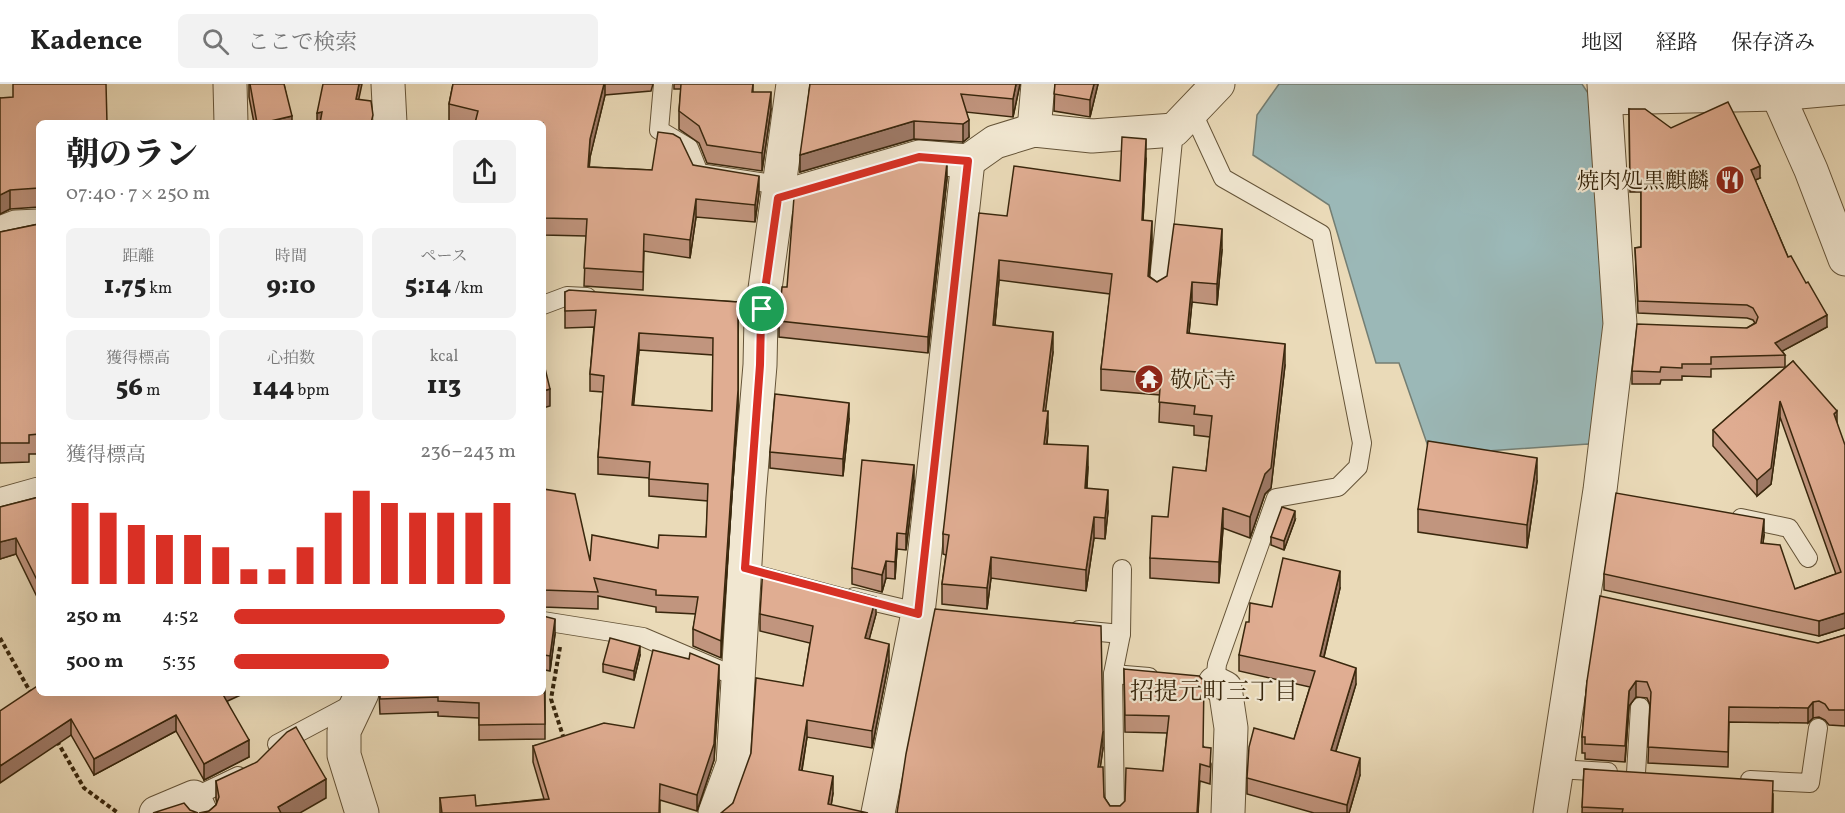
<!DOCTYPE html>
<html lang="ja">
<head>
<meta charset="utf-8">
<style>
  :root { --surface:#fff; --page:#f2f2f2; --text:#222; --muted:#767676; --line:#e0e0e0; --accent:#d93025 }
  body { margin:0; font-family:Vollkorn,"Noto Serif JP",serif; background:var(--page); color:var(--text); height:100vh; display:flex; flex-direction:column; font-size:22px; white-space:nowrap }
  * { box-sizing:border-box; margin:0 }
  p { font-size:20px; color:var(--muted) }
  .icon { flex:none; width:33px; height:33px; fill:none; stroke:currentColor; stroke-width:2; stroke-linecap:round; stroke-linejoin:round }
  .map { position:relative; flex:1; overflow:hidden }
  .details { position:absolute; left:36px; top:36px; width:510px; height:576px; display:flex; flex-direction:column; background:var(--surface); border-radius:9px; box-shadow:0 6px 24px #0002 }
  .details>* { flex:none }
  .pin { position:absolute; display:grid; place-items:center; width:51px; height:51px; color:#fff; margin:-26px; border:3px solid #fff; border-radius:50%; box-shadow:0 2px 6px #0007 }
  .round { display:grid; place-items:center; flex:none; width:63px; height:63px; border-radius:9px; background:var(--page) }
  .summary { display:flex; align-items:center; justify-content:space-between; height:102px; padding:0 30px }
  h1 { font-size:33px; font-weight:800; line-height:45px }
  .metrics { display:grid; grid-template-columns:repeat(3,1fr); gap:9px; height:102px; padding:6px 30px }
  .metrics div { display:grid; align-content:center; border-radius:9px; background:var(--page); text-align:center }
  .metrics b { font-size:26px; font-weight:800 }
  .metrics small { font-size:16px; font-weight:400 }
  .metrics p { font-size:16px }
  .chart { height:168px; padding:12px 30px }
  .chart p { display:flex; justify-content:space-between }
  .chart svg { width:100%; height:108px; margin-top:6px; stroke:var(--accent); stroke-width:6 }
  ul { padding:0 30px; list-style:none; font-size:20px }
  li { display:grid; grid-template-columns:96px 72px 1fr; align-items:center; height:45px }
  li i { height:15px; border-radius:8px; background:var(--accent) }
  header { display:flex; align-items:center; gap:36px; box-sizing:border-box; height:84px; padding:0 30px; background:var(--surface); border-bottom:2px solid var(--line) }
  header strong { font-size:28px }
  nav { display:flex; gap:33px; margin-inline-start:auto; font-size:21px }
  .search { width:420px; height:54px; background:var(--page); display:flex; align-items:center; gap:15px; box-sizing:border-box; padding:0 21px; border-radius:9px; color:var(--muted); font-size:22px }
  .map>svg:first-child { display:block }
  .water { fill:#9bb8b7; stroke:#747e73; stroke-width:1.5 }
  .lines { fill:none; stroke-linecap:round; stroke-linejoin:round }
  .service-casing { stroke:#655438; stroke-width:20 }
  .minor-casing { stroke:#655438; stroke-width:35 }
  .tertiary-casing { stroke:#655438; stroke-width:35 }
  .path { stroke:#39270d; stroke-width:4; stroke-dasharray:4.5 3; stroke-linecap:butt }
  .service { stroke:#f1e7d1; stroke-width:18 }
  .minor { stroke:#f1e7d1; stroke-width:33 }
  .tertiary { stroke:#f1e7d1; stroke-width:33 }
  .wall { fill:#c1957e; stroke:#39270d; stroke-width:1.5; fill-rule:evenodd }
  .shaded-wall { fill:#9d7966; stroke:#39270d; stroke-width:1.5 }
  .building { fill:#e0ad92; stroke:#39270d; stroke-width:1.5; fill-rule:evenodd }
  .route-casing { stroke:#fff; stroke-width:12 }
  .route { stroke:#d93025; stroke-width:8 }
  .labels { text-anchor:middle; stroke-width:4.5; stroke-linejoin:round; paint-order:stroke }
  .poi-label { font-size:22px; fill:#39270d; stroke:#f1e7d1; text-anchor:end }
  .neighbourhood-label { font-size:24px; fill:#39270d; stroke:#f1e7d1 }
</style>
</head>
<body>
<header>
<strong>Kadence</strong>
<div class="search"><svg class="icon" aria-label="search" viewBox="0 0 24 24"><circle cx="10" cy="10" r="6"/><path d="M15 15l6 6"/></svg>ここで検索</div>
<nav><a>地図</a><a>経路</a><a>保存済み</a></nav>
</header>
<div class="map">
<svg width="1845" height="729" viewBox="0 0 1845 729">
  <rect width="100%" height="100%" fill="#eadab8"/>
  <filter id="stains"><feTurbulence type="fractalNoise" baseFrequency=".00333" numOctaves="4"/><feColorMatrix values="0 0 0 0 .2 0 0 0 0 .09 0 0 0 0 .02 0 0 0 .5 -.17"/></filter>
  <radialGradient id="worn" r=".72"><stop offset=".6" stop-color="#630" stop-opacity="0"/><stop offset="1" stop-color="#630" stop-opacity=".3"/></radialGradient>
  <path class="water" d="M1279 0H1582L1588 9 1606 103 1608 366 1588 360 1431 371 1399 279H1376L1329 121 1253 71 1257 31Z"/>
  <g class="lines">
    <g class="service-casing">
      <g id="service">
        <path d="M663 0 659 46 689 64 699 89 780 101"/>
        <path d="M1192 27 1223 94 1321 150 1362 359 1358 383 1338 403 1276 414 1217 580 1215 599H1206"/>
        <path d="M1158 207 1174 46"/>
        <path d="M543 221 567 212 587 213"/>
        <path d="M1741 434 1789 444 1808 474"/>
        <path d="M854 513 926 530"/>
        <path d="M543 537 643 553 739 594"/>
        <path d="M1079 546 1121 550"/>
        <path d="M1113 590 1149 593"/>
        <path d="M277 660 356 618"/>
        <path d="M1557 685 1608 688"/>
        <path d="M1636 689 1640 623"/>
        <path d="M1750 696 1810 699 1818 644"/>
        <path d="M194 713 238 692"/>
        <path d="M1115 729 1113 590 1121 550 1122 485"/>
      </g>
    </g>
    <g class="minor-casing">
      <g id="minor">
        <path d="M230 0 231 39"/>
        <path d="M388 0 390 39"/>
        <path d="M1606 14 1777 10 1845 4"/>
        <path d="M1034 46 1038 0"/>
        <path d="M778 114 919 73 968 77 995 58 1034 46 1092 52 1174 46 1218 0"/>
        <path d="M0 149 16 143 39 142"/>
        <path d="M0 421 39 410"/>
        <path d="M1215 599 1225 604 1231 644 1228 729"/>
        <path d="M156 729 194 713 201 729"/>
        <path d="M362 729 344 671V647L362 609"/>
        <path d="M715 729 733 680 749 412 760 281 761 234 793 0"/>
        <path d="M878 729 918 529 968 77"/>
        <path d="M1550 729 1600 406 1620 240 1604 0"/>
      </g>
    </g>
    <g class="tertiary-casing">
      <path id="tertiary" d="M1773 0 1811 86 1845 175"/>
    </g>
    <g class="path">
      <path d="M0 554 32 611"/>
      <path d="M560 563 551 615 564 655"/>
      <path d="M57 657 84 704 118 729"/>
    </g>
    <use href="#service" class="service"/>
    <use href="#minor" class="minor"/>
    <use href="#tertiary" class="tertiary"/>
  </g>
  <g class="wall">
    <path d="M249 0H284L292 39H254L249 13Z"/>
    <path d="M453 0H653L651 7 605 11 590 73 589 83 652 86 693 81 759 109 755 138 696 133 690 174 644 167 643 206 584 202 586 152 543 151V39H454L449 38V20Z"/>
    <path d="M674 0H753V8L771 25 762 87 707 79 699 59 679 45V27L681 5H674Z"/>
    <path d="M810 0H1020L1013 33 966 28 969 53 963 58 914 55 800 88Z"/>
    <path d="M1055 0H1098L1090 33 1054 27Z"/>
    <path d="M0 14 39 39V123L10 125 0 130Z"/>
    <path d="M1629 25 1671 44 1760 94 1755 96 1788 173 1827 243 1782 267 1785 271V283L1711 285V293L1682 292V296H1661L1660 300H1632V287L1747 244 1755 239 1753 236 1747 234 1638 229 1635 164 1641 163V108H1630Z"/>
    <path d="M1146 75 1143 136 1152 158 1149 192 1157 198 1222 166 1217 221 1192 218 1189 249 1285 281 1271 404 1265 410 1250 454 1223 444 1219 499 1150 494V474L1168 433 1206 387 1210 353 1194 351V342L1159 338 1160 311 1101 306V285L1110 210 999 196 995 241 1053 268 1045 327 1048 348 1047 360 1088 383 1087 404 1108 427 1105 455 1094 454 1086 507 991 494 987 525 942 520V500L946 471 943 470V450L1007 132 1120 97Z"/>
    <path d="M947 94 928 269 779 253V237L787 203Z"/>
    <path d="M39 140V200H38L37 237H39V370H29V378L0 379V148Z"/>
    <path d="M565 208 738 218V323L721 574 693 562V545L696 530 656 528V523L598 512V525L543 523V405L590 477 658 464 706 453 708 417 649 412V394L598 390V373L603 308 590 307V290L594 243 565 244ZM639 266 713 271 712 327 633 322Z"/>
    <path d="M1793 277 1837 339 1845 544 1819 552 1604 506V490L1764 451 1763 459 1795 505 1836 490 1780 333 1771 400 1757 412 1713 362V346Z"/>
    <path d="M849 335 843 392 770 384V368Z"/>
    <path d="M1537 397 1527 464 1418 448V425Z"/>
    <path d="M914 398 906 466 897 465 895 495 886 494 882 508 852 500V484Z"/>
    <path d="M39 413V517L16 470 0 475V423Z"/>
    <path d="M1295 436 1284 466 1271 461V453Z"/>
    <path d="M1340 504 1324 573 1356 600 1336 667 1360 691 1349 729H1314L1247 710V694L1294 655 1310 603 1239 587V571L1272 523Z"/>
    <path d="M760 530H876L869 555 889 577 872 664 807 653 802 687 833 709 831 721 733 719 803 602 810 559 760 547Z"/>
    <path d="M543 532 555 550 550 587 545 586V655L479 656V634L438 632V628L380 630 379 609H543Z"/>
    <path d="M1845 551V642L1829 641 1825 636 1819 633 1813 634 1808 639 1729 638 1728 683 1648 679 1650 621 1647 614 1636 613 1629 622 1625 678 1585 675V669H1582V653L1587 597 1818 559Z"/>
    <path d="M640 571 634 596 603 588V580Z"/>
    <path d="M1124 585 1204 663 1211 680 1210 700 1200 697 1198 729H897L1103 664 1100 683 1104 713 1110 722H1120L1163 687 1167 649 1125 648Z"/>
    <path d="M719 598 714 676 697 727 660 716V729H440V714L476 722 544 715 533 678V662L634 644Z"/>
    <path d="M39 601 227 617 249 673 204 696 176 647 94 691 71 651Z"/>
    <path d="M1584 685 1773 710V729H1582Z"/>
    <path d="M216 697 326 714 209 727 217 720 216 715Z"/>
  </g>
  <g class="shaded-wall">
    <path d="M359 0H362L356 28V15Z"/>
    <path d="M604 0H605V11L590 73 588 101V83L590 55Z"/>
    <path d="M1016 0H1020L1013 33V15Z"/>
    <path d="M1094 0H1098L1090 33V16Z"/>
    <path d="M771 8V25L762 87V69Z"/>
    <path d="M322 28V39H317V29Z"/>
    <path d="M292 32V39H262Z"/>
    <path d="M969 36V53L963 58V40Z"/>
    <path d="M914 37V55L800 88V71Z"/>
    <path d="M1146 55V75L1142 157V136Z"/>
    <path d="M947 78V94L928 269V253Z"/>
    <path d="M1760 82V94L1751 98V86Z"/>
    <path d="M759 92V109L755 138V121Z"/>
    <path d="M10 106V125L0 130V111Z"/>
    <path d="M696 115V133L690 174V156Z"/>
    <path d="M1152 137V158L1148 212V192Z"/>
    <path d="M1222 145V166L1217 221V200Z"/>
    <path d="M999 176V196L993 261V241Z"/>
    <path d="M1192 198V218L1187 269V249Z"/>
    <path d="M738 218V323L721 574V557Z"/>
    <path d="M1827 231V243L1775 271V259Z"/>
    <path d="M1053 248V268L1043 347V327Z"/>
    <path d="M639 249V266L632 338V321Z"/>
    <path d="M1285 260V281L1271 404 1265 410 1250 454V433Z"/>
    <path d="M550 305V322L543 324V307Z"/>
    <path d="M1780 317V333L1771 400 1757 412V396Z"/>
    <path d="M849 319V335L843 392V375Z"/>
    <path d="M1048 327V348L1044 380V360Z"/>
    <path d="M1837 327V342L1834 330Z"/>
    <path d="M1088 362V383L1085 424V404Z"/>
    <path d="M1537 374V397L1527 464V441Z"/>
    <path d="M914 381V398L906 466V450Z"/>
    <path d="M1108 406V427L1105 455V434Z"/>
    <path d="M1223 424V444L1219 499V478Z"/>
    <path d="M1295 427V436L1284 466V457Z"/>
    <path d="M1094 433V454L1086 507V486Z"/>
    <path d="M1764 435V451L1761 474V459Z"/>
    <path d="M897 449V465L895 495V478Z"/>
    <path d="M16 454V470L0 475V458Z"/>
    <path d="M991 473V494L987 525V504Z"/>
    <path d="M886 477V494L882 508V491Z"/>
    <path d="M1340 487V504L1320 589V572Z"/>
    <path d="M876 513V530L865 571V554Z"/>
    <path d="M1845 529V544L1819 552V537Z"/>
    <path d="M555 535V550L550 587V572Z"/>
    <path d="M889 560V577L872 664V647Z"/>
    <path d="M640 562V571L634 596V587Z"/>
    <path d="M719 581V598L714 676 697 727V711Z"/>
    <path d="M1356 584V600L1331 683V666Z"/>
    <path d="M1636 597V613L1629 622 1625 678 1629 607Z"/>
    <path d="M219 609H245L219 621Z"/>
    <path d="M1813 618V634L1808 639V624Z"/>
    <path d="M176 631V647L94 691V675Z"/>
    <path d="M71 635V651L0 699V682Z"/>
    <path d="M807 636V653L799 703V686Z"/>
    <path d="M1103 647V664L1098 700V683Z"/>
    <path d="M249 656V673L204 696V680Z"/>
    <path d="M1360 674V691L1349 729H1347V721Z"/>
    <path d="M1200 680 1198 729H1197Z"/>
    <path d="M833 692V709L830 729 828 720Z"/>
    <path d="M326 695V714L300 729H278V723Z"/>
  </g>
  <g class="building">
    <path d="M13 0H106L107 39H39V104L10 106 0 111V14L13 13Z"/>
    <path d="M250 0H284L292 32 262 39H257Z"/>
    <path d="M323 0H359L356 15 371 17 373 31 371 39H320L322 28 317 29Z"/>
    <path d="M453 0H604L590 55 588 83 652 86 658 48 673 50 680 54 693 81 759 92 755 121 696 115 690 156 644 150 643 188 584 184 587 135 543 134V39H475L478 27 449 20Z"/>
    <path d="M681 0H753L752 8H771L762 69 707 61 699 42 679 27Z"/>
    <path d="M810 0H1016L1013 15 961 10 969 36 963 40 914 37 800 71Z"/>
    <path d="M1055 0H1094L1090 16 1054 10Z"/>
    <path d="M1728 18 1760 82 1751 86 1788 173 1791 172 1806 199 1808 198 1827 231 1775 259 1785 271 1711 273V280H1682V284L1661 283 1660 288 1632 287 1637 240 1747 244 1756 239 1758 233 1753 224 1747 221 1638 217 1635 164 1641 163V96H1630L1629 25H1645L1671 44Z"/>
    <path d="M1122 53 1146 55 1142 136 1152 137 1148 192 1157 198 1167 192 1174 140 1222 145 1217 200 1192 198 1187 249 1285 260 1271 384 1265 390 1250 433 1223 424 1219 478 1150 474 1152 432 1168 433 1173 383 1206 387 1212 332 1194 330 1195 322 1159 318 1161 290 1101 285 1112 190 999 176 993 241 1053 248 1043 327H1048L1044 360 1088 362 1085 404 1108 406 1105 434 1094 433 1086 486 991 473 987 504 942 500 949 451 943 450 979 129 1007 132 1014 82 1120 97Z"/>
    <path d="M921 76 947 78 928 253 779 237 782 203H787L794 113Z"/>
    <path d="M39 140V181H38L37 237H39V350L29 351V359H0V148Z"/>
    <path d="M569 206 738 218V306L721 557 693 545 698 513 656 511V506L594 494 598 508 543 506V405L575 410 590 477 592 451 658 464 659 451 706 453 708 400 649 395 650 378 598 373 604 292 590 290 596 226 565 227V208ZM639 249 713 254 712 327 632 321Z"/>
    <path d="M543 276 550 305 543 307Z"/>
    <path d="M1793 277 1837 327 1834 330 1845 361V529L1819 537 1604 490 1616 409 1764 435 1761 459 1780 461 1795 505 1841 488 1780 317 1771 384 1757 396 1713 346Z"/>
    <path d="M775 310 849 319 843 375 770 368Z"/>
    <path d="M1428 357 1537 374 1527 441 1418 425Z"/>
    <path d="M862 376 914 381 906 450 897 449 895 478 886 477 882 491 852 484Z"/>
    <path d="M39 413V500L16 454 0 458V423Z"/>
    <path d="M1282 423 1295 427 1284 457 1271 453Z"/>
    <path d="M1283 474 1340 487 1320 572 1356 584 1331 666 1360 674 1347 721 1247 694 1249 663 1254 644 1294 655 1315 587 1239 571 1246 538H1249L1250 519 1272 523Z"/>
    <path d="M763 483 876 513 865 554 889 560 872 647 807 636 799 686 833 692 828 720 868 729H721L733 719 751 669 756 594 803 602 813 542 760 530Z"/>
    <path d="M1600 512 1818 559 1845 551V626H1829L1825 620 1819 617 1813 618 1808 624 1729 623 1728 668 1648 663 1651 608 1647 598 1636 597 1629 607 1625 662 1585 660V653H1582L1587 597Z"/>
    <path d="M935 525 1101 542 1103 647 1098 683H1103L1104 713 1110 722H1120L1125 717 1126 684 1163 687 1169 632 1125 631 1124 585 1199 592 1204 597 1203 663 1211 664 1210 683 1200 680 1197 729H897L906 670Z"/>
    <path d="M543 532 555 535 550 572 544 571 545 640 479 641V619L438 617V613L380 615V609H543Z"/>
    <path d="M610 554 640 562 634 587 603 580Z"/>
    <path d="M653 566 689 575 690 569 719 581 714 660 697 711 660 700 659 729H442L440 714 475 711 476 722 549 715 533 662 604 639 634 644Z"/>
    <path d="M39 601V609H222L249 656 204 680 176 631 94 675 71 635 0 682V627Z"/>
    <path d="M296 643 326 695 278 723 281 729H199L209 727 216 721 219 713 216 697 257 678 287 648Z"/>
    <path d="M1584 685 1773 697 1772 729H1622L1623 725 1582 723Z"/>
    <path d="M184 719 190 726 198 729H153Z"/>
  </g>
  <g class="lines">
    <g class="route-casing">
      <path id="route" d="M919 73 968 77 918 530 745 484 760 281 761 234 778 114Z"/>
    </g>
    <use href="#route" class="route"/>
  </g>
  <defs>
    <g id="restaurant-disc" transform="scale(1.5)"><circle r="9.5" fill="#8f2418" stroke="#f1e7d1"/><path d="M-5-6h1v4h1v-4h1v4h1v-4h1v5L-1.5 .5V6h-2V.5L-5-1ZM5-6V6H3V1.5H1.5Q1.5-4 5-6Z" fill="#fff"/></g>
    <g id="temple-disc" transform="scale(1.5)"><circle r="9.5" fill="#8f2418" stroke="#f1e7d1"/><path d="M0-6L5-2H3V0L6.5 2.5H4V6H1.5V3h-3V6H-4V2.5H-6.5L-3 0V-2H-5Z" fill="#fff"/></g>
  </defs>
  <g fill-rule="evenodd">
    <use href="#restaurant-disc" x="1730" y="96"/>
    <use href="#temple-disc" x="1149" y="295"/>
  </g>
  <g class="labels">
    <g class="poi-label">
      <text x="1709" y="104">焼肉処黒麒麟</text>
      <text x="1170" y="303" text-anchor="start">敬応寺</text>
    </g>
    <g class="neighbourhood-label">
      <text x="1214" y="615">招提元町三丁目</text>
    </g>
  </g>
  <rect width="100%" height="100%" filter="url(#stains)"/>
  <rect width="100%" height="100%" fill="url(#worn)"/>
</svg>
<div class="pin" style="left:762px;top:225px;background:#1e9e55"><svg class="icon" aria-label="arrive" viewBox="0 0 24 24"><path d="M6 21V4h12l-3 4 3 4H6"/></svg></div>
<section class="details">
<div class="summary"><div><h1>朝のラン</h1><p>07:40 · 7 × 250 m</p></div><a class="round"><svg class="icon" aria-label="share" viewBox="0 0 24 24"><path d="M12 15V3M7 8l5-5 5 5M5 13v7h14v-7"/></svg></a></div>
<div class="metrics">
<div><p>距離</p><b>1.75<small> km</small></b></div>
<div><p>時間</p><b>9:10</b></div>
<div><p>ペース</p><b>5:14<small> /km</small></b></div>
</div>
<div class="metrics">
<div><p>獲得標高</p><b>56<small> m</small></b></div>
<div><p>心拍数</p><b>144<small> bpm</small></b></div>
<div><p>kcal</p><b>113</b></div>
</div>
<div class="chart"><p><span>獲得標高</span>236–243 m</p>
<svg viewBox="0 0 160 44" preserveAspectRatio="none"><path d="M5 44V11M15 44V15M25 44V20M35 44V24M45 44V24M55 44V29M65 44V38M75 44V38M85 44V29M95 44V15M105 44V6M115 44V11M125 44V15M135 44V15M145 44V15M155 44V11"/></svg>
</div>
<ul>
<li><b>250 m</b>4:52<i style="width:96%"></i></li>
<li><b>500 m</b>5:35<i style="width:55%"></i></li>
</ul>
</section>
</div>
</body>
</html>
